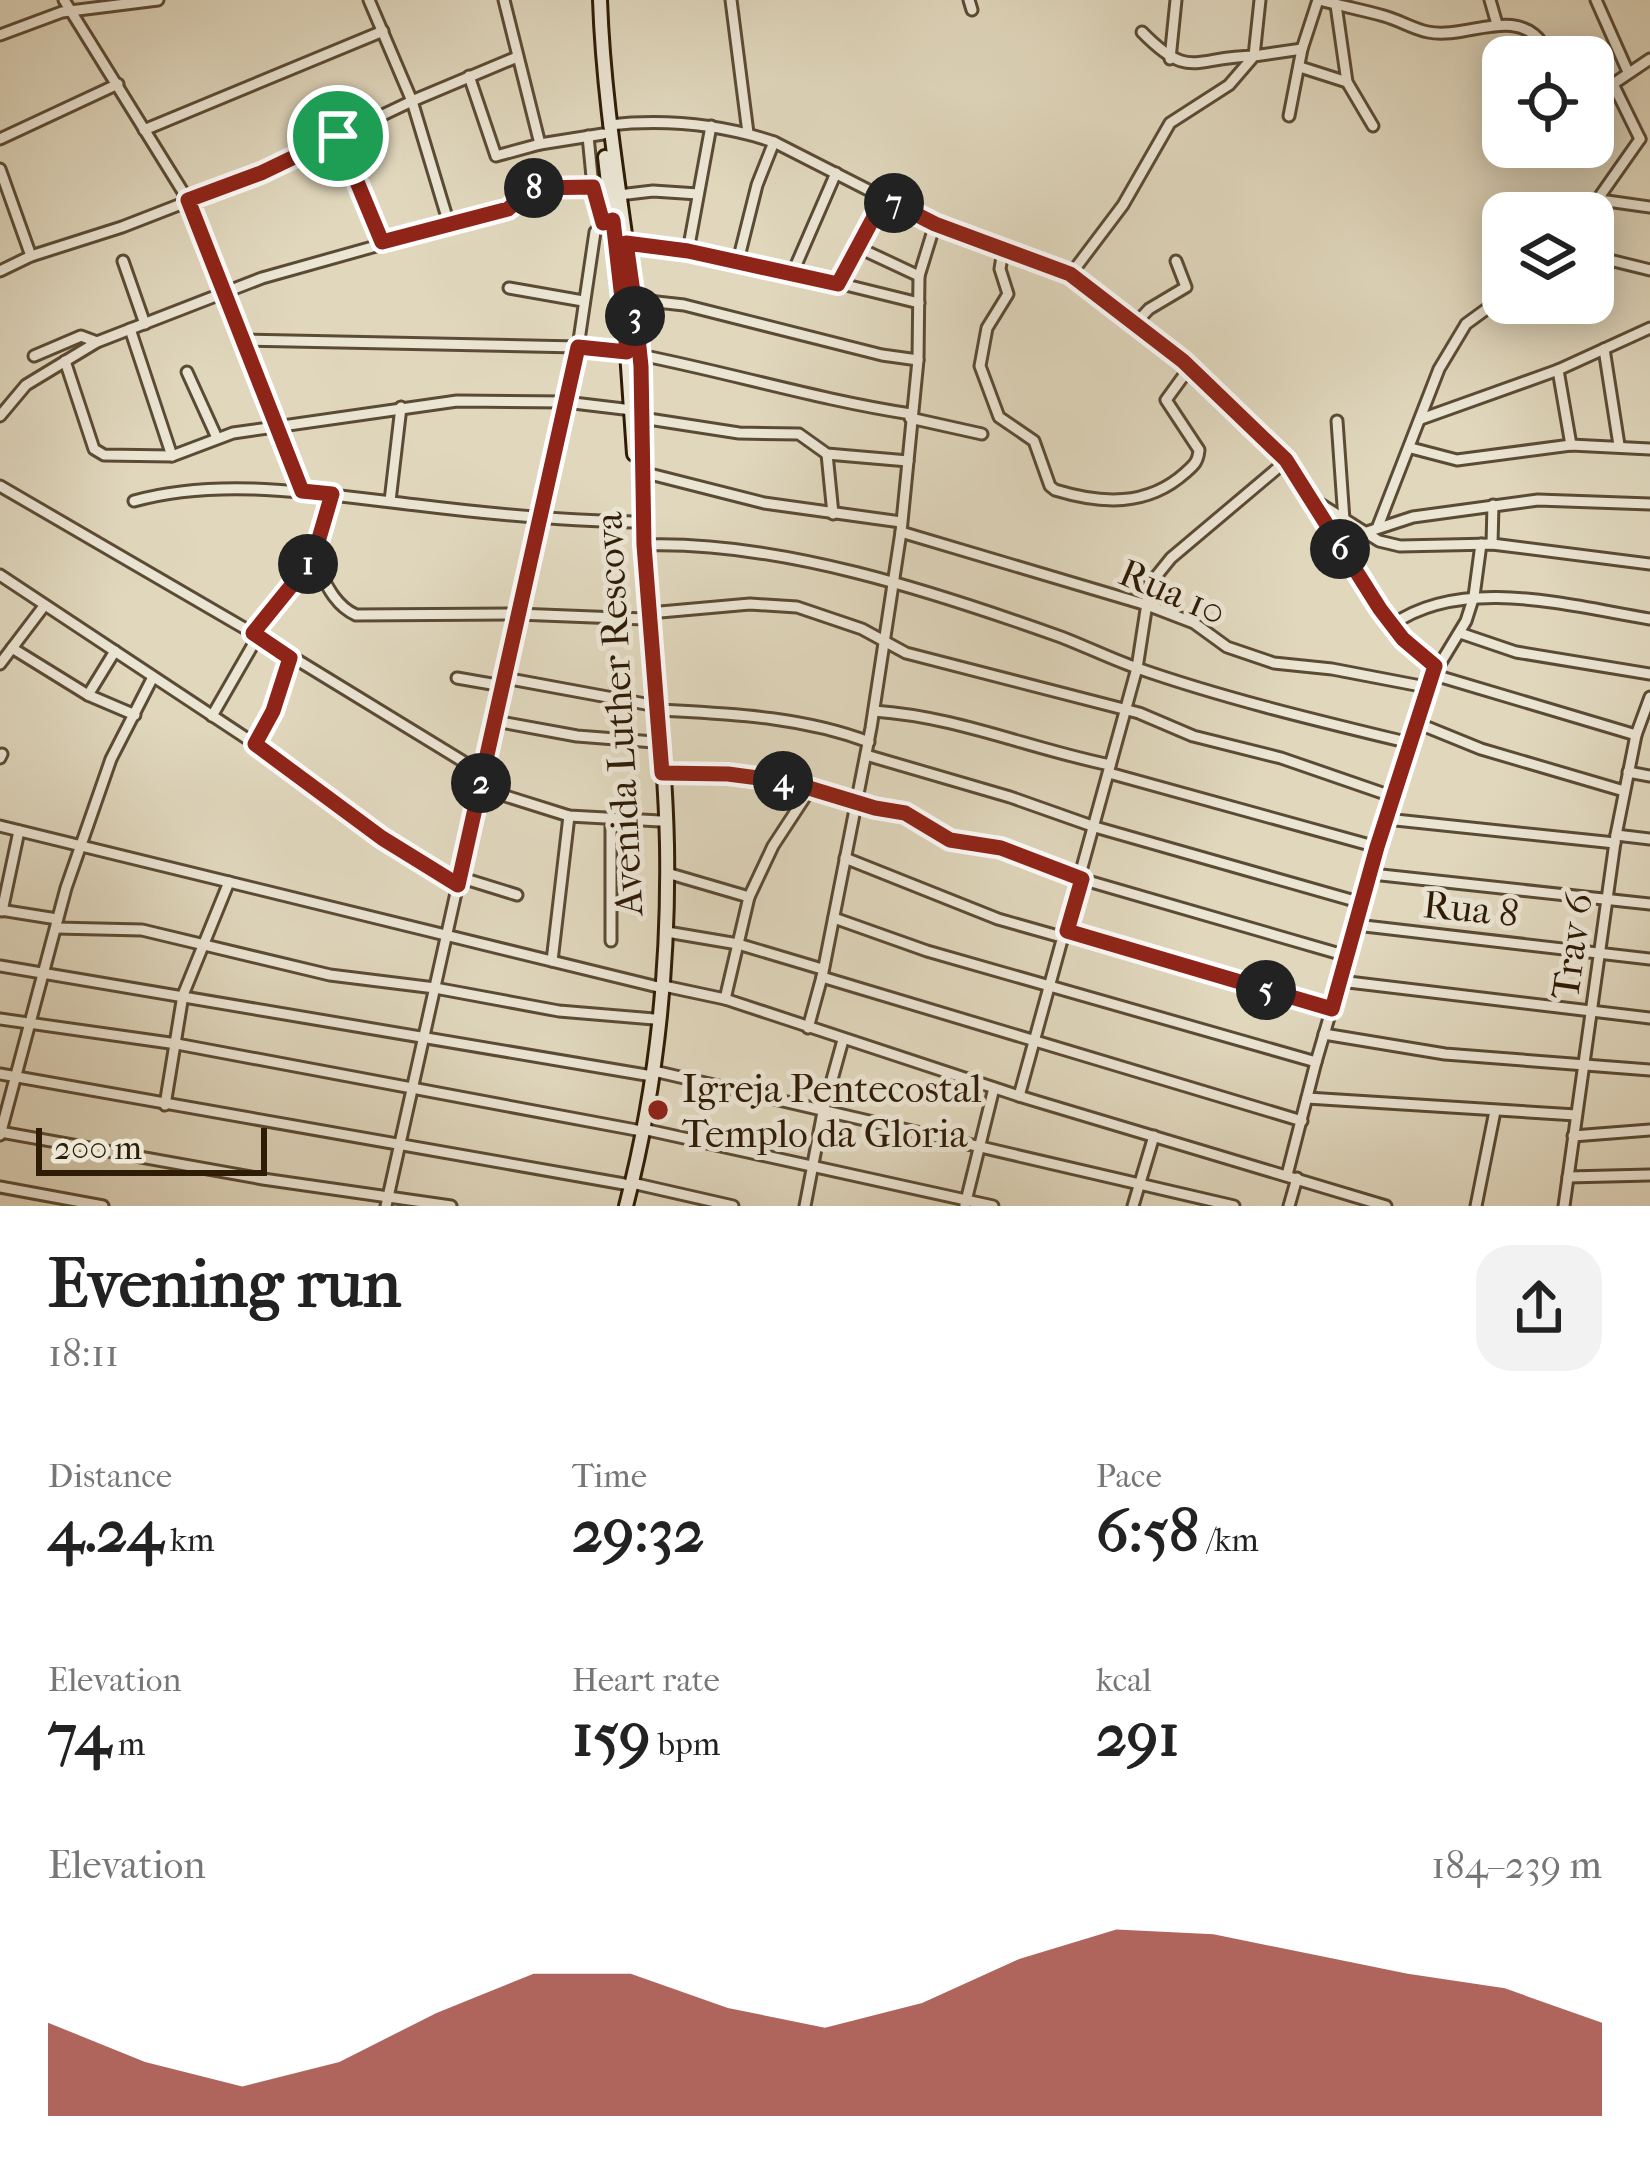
<!DOCTYPE html>
<html lang="en">
<head>
<meta charset="utf-8">
<style>
  :root { --surface:#fff; --page:#f2f2f2; --text:#222; --muted:#767676; --accent:#8f2418 }
  body { margin:0; font-family:"IM FELL French Canon",serif; background:var(--page); color:var(--text); height:100vh; display:flex; flex-direction:column; font-size:45px; white-space:nowrap }
  * { box-sizing:border-box; margin:0 }
  p { font-size:39px; color:var(--muted) }
  .icon { flex:none; width:66px; height:66px; fill:none; stroke:currentColor; stroke-width:2; stroke-linecap:round; stroke-linejoin:round }
  .map { position:relative; height:1206px; overflow:hidden }
  .drawer { display:flex; flex-direction:column; background:var(--surface); flex:1 }
  .drawer>* { flex:none }
  .tools { position:absolute; left:1482px; top:36px; display:grid; gap:24px }
  .tools a { display:grid; place-items:center; width:132px; height:132px; border-radius:24px; background:var(--surface); box-shadow:0 6px 30px #0003; font-size:60px }
  .scale { position:absolute; left:36px; bottom:30px; width:231px; box-sizing:border-box; padding-left:12px; border:6px solid #2f1c06; border-top:0; font-size:33px; line-height:42px; white-space:nowrap; color:#2f1c06; -webkit-text-stroke:9px #ebe5d4; paint-order:stroke }
  .pin { position:absolute; display:grid; place-items:center; width:102px; height:102px; color:#fff; margin:-51px; border:6px solid #fff; border-radius:50%; box-shadow:0 3px 12px #0007 }
  .km { position:absolute; width:60px; height:60px; margin:-30px; border-radius:50%; background:#222; color:#fff; font-size:33px; line-height:60px; text-align:center }
  .round { display:grid; place-items:center; flex:none; width:126px; height:126px; border-radius:36px; background:var(--page) }
  .headline { display:flex; align-items:center; justify-content:space-between; height:204px; padding:0 48px }
  h1 { font-size:66px; font-weight:800; line-height:90px }
  .metrics { display:grid; grid-template-columns:repeat(3,1fr); gap:18px; height:204px; padding:12px 48px }
  .metrics div { display:grid; align-content:center }
  .metrics b { font-size:60px; font-weight:800 }
  .metrics small { font-size:33px; font-weight:400 }
  .metrics p { font-size:33px }
  .chart { height:336px; padding:24px 48px }
  .chart p { display:flex; justify-content:space-between }
  .chart svg { width:100%; height:216px; margin-top:12px; fill:var(--accent); opacity:.7 }
  .map>svg:first-child { display:block }
  .lines { fill:none; stroke-linecap:round; stroke-linejoin:round }
  .minor-casing { stroke:#5b4b34; stroke-width:15 }
  .secondary-casing { stroke:#2f1c06; stroke-width:18 }
  .minor { stroke:#ebe5d4; stroke-width:9 }
  .secondary { stroke:#ebe5d4; stroke-width:12 }
  .route-casing { stroke:#fff; stroke-width:24 }
  .route { stroke:#8f2418; stroke-width:15 }
  .poi-dot { fill:#8f2418; stroke:#ebe5d4; stroke-width:4.5 }
  .labels { text-anchor:middle; stroke-width:10; stroke-linejoin:round; paint-order:stroke }
  .street-label { font-size:39px; fill:#2f1c06; stroke:#ebe5d4 }
  .poi-label { font-size:39px; fill:#2f1c06; stroke:#ebe5d4; text-anchor:start }
</style>
</head>
<body>
<div class="map">
<svg width="1650" height="1206" viewBox="0 0 1650 1206">
  <rect width="100%" height="100%" fill="#e0d7bd"/>
  <filter id="stains"><feTurbulence type="fractalNoise" baseFrequency=".00167" numOctaves="4"/><feColorMatrix values="0 0 0 0 .2 0 0 0 0 .09 0 0 0 0 .02 0 0 0 .5 -.17"/></filter>
  <radialGradient id="worn" r=".72"><stop offset=".6" stop-color="#630" stop-opacity="0"/><stop offset="1" stop-color="#630" stop-opacity=".3"/></radialGradient>
  <g class="lines">
    <g class="minor-casing">
      <g id="minor">
        <path d="M64 0 188 200 302 491"/>
        <path d="M369 0 412 101 449 224"/>
        <path d="M504 0 540 144"/>
        <path d="M731 0 748 133"/>
        <path d="M969 0 972 10"/>
        <path d="M1320 0C1341 6 1363 10 1384 16 1399 20 1413 29 1428 32 1467 40 1515 5 1543 44"/>
        <path d="M1490 0 1497 24"/>
        <path d="M1596 0 1628 72"/>
        <path d="M1336 5 1347 82 1373 126"/>
        <path d="M1142 32C1190 81 1193 57 1254 56L1260 0"/>
        <path d="M0 35 62 12 158 0"/>
        <path d="M1170 59 1176 0"/>
        <path d="M1300 67 1347 82"/>
        <path d="M469 76 496 156 540 144 603 134"/>
        <path d="M1289 116 1302 49 1318 0"/>
        <path d="M609 125C665 119 720 124 774 142L935 224 1071 274 1219 392 1286 461 1311 498 1379 541 1400 546 1492 544 1650 564"/>
        <path d="M144 130 383 31"/>
        <path d="M337 136 382 243"/>
        <path d="M0 139 118 84"/>
        <path d="M1640 139 1613 84 1650 59"/>
        <path d="M0 169 31 256"/>
        <path d="M619 195 653 191 698 194"/>
        <path d="M1600 200 1650 207"/>
        <path d="M1588 213 1640 139"/>
        <path d="M626 243 793 272 919 303"/>
        <path d="M857 247 919 276"/>
        <path d="M1003 250 1000 269 1008 294 987 328 980 366 999 417 1034 441 1050 486 1055 490C1101 504 1147 507 1185 473 1194 465 1198 462 1199 450L1166 400 1190 367"/>
        <path d="M688 251 711 126"/>
        <path d="M1593 256 1650 270"/>
        <path d="M123 261 145 324"/>
        <path d="M738 261 757 185 774 142"/>
        <path d="M0 271 31 256 122 227 261 173 412 101 517 57"/>
        <path d="M793 272 836 173"/>
        <path d="M1071 274 1123 205 1170 123 1229 85 1254 56 1302 49"/>
        <path d="M838 283 884 198"/>
        <path d="M509 288 583 301"/>
        <path d="M630 299 684 305 882 355 918 360"/>
        <path d="M1135 324 1149 309 1186 287 1176 261"/>
        <path d="M130 329 172 456"/>
        <path d="M243 340 578 347 627 352"/>
        <path d="M1604 349 1619 445"/>
        <path d="M640 355C731 373 819 400 911 414"/>
        <path d="M34 356 81 336 97 342"/>
        <path d="M65 361 94 449 104 455 172 456 233 433 457 401 565 402 632 410"/>
        <path d="M1558 370 1571 445"/>
        <path d="M187 372 217 438"/>
        <path d="M0 416 26 385 97 342 262 278 508 209 533 188 593 187 588 136"/>
        <path d="M642 418 739 433 799 434 827 454 908 461"/>
        <path d="M910 418 982 434"/>
        <path d="M1421 419 1558 370 1650 328"/>
        <path d="M1337 421 1344 520"/>
        <path d="M1411 448 1457 460 1571 445 1650 449"/>
        <path d="M827 454 833 514"/>
        <path d="M642 472 764 503 901 522"/>
        <path d="M0 486 258 636 482 773"/>
        <path d="M134 501C222 476 327 495 417 505 490 514 563 521 636 522"/>
        <path d="M390 501 401 407"/>
        <path d="M1314 503C1345 560 1382 627 1435 666"/>
        <path d="M1378 526 1439 369 1466 324 1503 297"/>
        <path d="M901 532 1147 605 1194 623 1227 647 1274 663 1332 669 1426 687"/>
        <path d="M1364 533 1413 517 1538 500 1650 504"/>
        <path d="M1492 544 1493 505"/>
        <path d="M645 545C780 541 935 592 1061 637 1087 647 1111 659 1137 668 1226 699 1319 721 1410 743"/>
        <path d="M313 559C324 579 333 605 356 615L517 614 644 619"/>
        <path d="M0 575 305 777 407 855 457 885"/>
        <path d="M649 613 750 604 797 607 862 629 906 653 1139 713 1193 736 1281 758 1394 797"/>
        <path d="M1392 625C1463 575 1570 606 1650 619"/>
        <path d="M253 633 313 559 332 493"/>
        <path d="M1460 633 1516 652 1650 674"/>
        <path d="M12 648 88 695 135 715"/>
        <path d="M0 664 44 606"/>
        <path d="M1431 674 1636 735"/>
        <path d="M457 678 503 686"/>
        <path d="M505 678 651 705"/>
        <path d="M88 695 115 651"/>
        <path d="M658 710C730 714 800 716 869 742"/>
        <path d="M874 711C959 717 1027 748 1110 765"/>
        <path d="M212 716 258 636"/>
        <path d="M495 721 577 736 654 742"/>
        <path d="M1417 723 1481 749 1624 791"/>
        <path d="M255 744 273 711 290 658"/>
        <path d="M866 755 1010 797 1095 827 1362 903"/>
        <path d="M0 758 2 754"/>
        <path d="M1628 772 1650 776"/>
        <path d="M663 773 766 778 875 808 899 811 950 840 1001 848 1081 879 1347 956"/>
        <path d="M1109 773 1377 847"/>
        <path d="M480 788 569 816 660 821"/>
        <path d="M611 819V941"/>
        <path d="M1386 819 1615 843"/>
        <path d="M0 826 658 987"/>
        <path d="M1616 835 1650 839"/>
        <path d="M845 858 998 919 1065 938"/>
        <path d="M667 873 749 897"/>
        <path d="M1372 874 1650 904"/>
        <path d="M459 877 517 895"/>
        <path d="M0 910 57 919"/>
        <path d="M2 911 19 831"/>
        <path d="M834 918 927 951 1316 1062"/>
        <path d="M1356 925 1650 959"/>
        <path d="M56 928 142 930 330 975 435 988 559 1011 654 1019"/>
        <path d="M1067 931 1332 1009"/>
        <path d="M667 932 738 944 822 969"/>
        <path d="M552 961 569 816"/>
        <path d="M0 966 646 1075"/>
        <path d="M822 977 1302 1121"/>
        <path d="M1340 981 1650 1018"/>
        <path d="M664 986 725 999 1019 1096 1386 1206"/>
        <path d="M725 999 749 897 773 846 811 788"/>
        <path d="M0 1019 177 1044 636 1130"/>
        <path d="M808 1028 822 977 871 728 901 532 918 360 919 276 935 224"/>
        <path d="M1324 1034 1445 1054 1650 1070"/>
        <path d="M654 1071 1234 1206"/>
        <path d="M0 1074 624 1184"/>
        <path d="M1019 1096 1137 668 1150 584 1171 558 1286 461"/>
        <path d="M1307 1098 1576 1115"/>
        <path d="M165 1105 183 995 229 882"/>
        <path d="M643 1129 993 1206"/>
        <path d="M0 1132 263 1179 451 1206"/>
        <path d="M0 1135 66 888 111 759 153 677"/>
        <path d="M1573 1136 1650 1130"/>
        <path d="M1287 1175 1316 1062 1426 687 1466 621 1474 596 1481 544"/>
        <path d="M1568 1177 1650 1175"/>
        <path d="M632 1183 733 1206"/>
        <path d="M0 1187 103 1206"/>
        <path d="M965 1205 994 1088"/>
        <path d="M386 1206 578 347 595 232 603 223 593 187"/>
        <path d="M805 1206 823 1112 843 1040"/>
        <path d="M1133 1206 1154 1136"/>
        <path d="M1289 1206 1297 1178"/>
        <path d="M1476 1206 1495 1111"/>
        <path d="M1564 1206 1616 835 1636 735 1650 697"/>
      </g>
    </g>
    <g class="secondary-casing">
      <g id="secondary">
        <path d="M600 0C604 119 628 235 640 353 646 420 641 487 645 554 652 651 665 748 667 845 669 967 657 1087 626 1206"/>
        <path d="M605 157 627 352 634 454"/>
      </g>
    </g>
    <use href="#minor" class="minor"/>
    <use href="#secondary" class="secondary"/>
  </g>
  <g class="lines">
    <g class="route-casing">
      <path id="route" d="M338 136 261 173 188 200 302 491 332 494 313 559 253 633 290 658 273 711 255 744 382 838 458 885 578 347 627 352 622 299H634L641 366 644 545 662 773 728 774 789 782 875 808 905 813 950 840 1001 848 1082 879 1067 931 1332 1009 1377 847 1435 666 1403 639 1380 609 1286 460 1183 361 1070 274 935 224 884 198 838 284 688 251 626 243 634 299H622L613 220 603 223 593 187 533 188 508 209 382 242 338 136"/>
    </g>
    <use href="#route" class="route"/>
  </g>
  <circle class="poi-dot" cx="658" cy="1110" r="12"/>
  <g class="labels">
    <g class="street-label">
      <text transform="translate(1173 591) rotate(23)" y="14">Rua 10</text>
      <text transform="translate(618 714) rotate(-93)" y="14">Avenida Luther Rescova</text>
      <text transform="translate(1471 908) rotate(6)" y="14">Rua 8</text>
      <text transform="translate(1571 946) rotate(-82)" y="14">Trav 6</text>
    </g>
    <g class="poi-label">
      <text x="682" y="1102">Igreja Pentecostal<tspan x="682" dy="45">Templo da Gloria</tspan></text>
    </g>
  </g>
  <rect width="100%" height="100%" filter="url(#stains)"/>
  <rect width="100%" height="100%" fill="url(#worn)"/>
</svg>
<div class="tools">
<a><svg class="icon" aria-label="locate" viewBox="0 0 24 24"><circle cx="12" cy="12" r="6"/><path d="M12 2v4M12 18v4M2 12h4M18 12h4"/></svg></a>
<a><svg class="icon" aria-label="layers" viewBox="0 0 24 24"><path d="M12 4l9 5-9 5-9-5zM3 14l9 5 9-5"/></svg></a>
</div>
<div class="scale">200 m</div>
<div class="pin" style="left:338px;top:136px;background:#1e9e55"><svg class="icon" aria-label="arrive" viewBox="0 0 24 24"><path d="M6 21V4h12l-3 4 3 4H6"/></svg></div>
<b class="km" style="left:308px;top:564px">1</b>
<b class="km" style="left:481px;top:783px">2</b>
<b class="km" style="left:635px;top:316px">3</b>
<b class="km" style="left:783px;top:781px">4</b>
<b class="km" style="left:1266px;top:990px">5</b>
<b class="km" style="left:1340px;top:549px">6</b>
<b class="km" style="left:894px;top:203px">7</b>
<b class="km" style="left:534px;top:188px">8</b>
</div>
<section class="drawer">
<div class="headline"><div><h1>Evening run</h1><p>18:11</p></div><a class="round"><svg class="icon" aria-label="share" viewBox="0 0 24 24"><path d="M12 15V3M7 8l5-5 5 5M5 13v7h14v-7"/></svg></a></div>
<div class="metrics">
<div><p>Distance</p><b>4.24<small> km</small></b></div>
<div><p>Time</p><b>29:32</b></div>
<div><p>Pace</p><b>6:58<small> /km</small></b></div>
</div>
<div class="metrics">
<div><p>Elevation</p><b>74<small> m</small></b></div>
<div><p>Heart rate</p><b>159<small> bpm</small></b></div>
<div><p>kcal</p><b>291</b></div>
</div>
<div class="chart"><p><span>Elevation</span>184–239 m</p>
<svg viewBox="0 0 160 44" preserveAspectRatio="none"><path d="M0 44V25L10 33L20 38L30 33L40 23L50 15L60 15L70 22L80 26L90 21L100 12L110 6L120 7L130 11L140 15L150 18L160 25V44z"/></svg>
</div>
</section>
</body>
</html>
